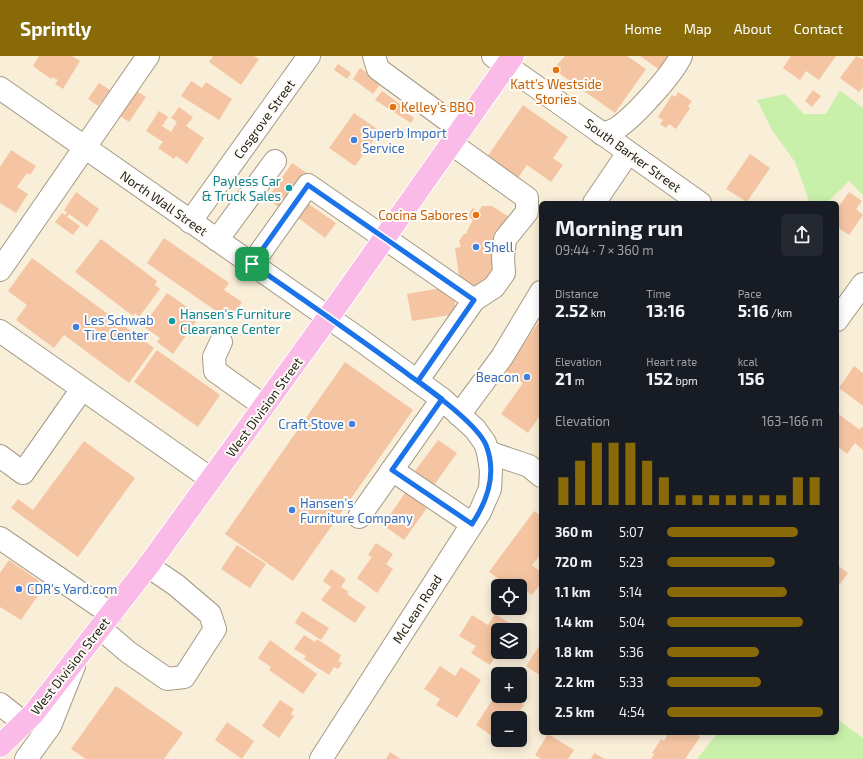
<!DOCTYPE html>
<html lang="en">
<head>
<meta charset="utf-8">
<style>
  :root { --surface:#171b24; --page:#242831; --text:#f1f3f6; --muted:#9ea1a6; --accent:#896a08 }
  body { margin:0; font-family:"Exo 2",sans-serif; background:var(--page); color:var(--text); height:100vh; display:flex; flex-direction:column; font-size:15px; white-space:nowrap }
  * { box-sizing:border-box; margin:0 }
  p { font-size:13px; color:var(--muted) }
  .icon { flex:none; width:22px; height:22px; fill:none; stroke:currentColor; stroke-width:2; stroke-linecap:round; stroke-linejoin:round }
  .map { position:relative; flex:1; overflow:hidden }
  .sheet { position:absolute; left:539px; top:145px; width:300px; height:534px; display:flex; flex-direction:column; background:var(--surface); border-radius:6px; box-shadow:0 2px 10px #0003 }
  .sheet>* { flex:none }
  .buttons { position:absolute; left:491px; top:523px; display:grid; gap:8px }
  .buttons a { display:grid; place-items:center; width:36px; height:36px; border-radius:6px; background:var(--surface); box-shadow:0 2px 10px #0003; font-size:20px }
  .pin { position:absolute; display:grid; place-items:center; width:34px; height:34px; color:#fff; margin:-17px; border-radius:8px; box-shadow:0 2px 6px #0006 }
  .round { display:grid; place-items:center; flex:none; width:42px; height:42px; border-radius:6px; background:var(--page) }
  .headline { display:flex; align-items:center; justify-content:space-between; height:68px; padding:0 16px }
  h1 { font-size:22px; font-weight:700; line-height:30px }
  .stats { display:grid; grid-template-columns:repeat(3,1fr); gap:6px; height:68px; padding:4px 16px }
  .stats div { display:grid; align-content:center }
  .stats b { font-size:17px; font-weight:700 }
  .stats small { font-size:11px; font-weight:400 }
  .stats p { font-size:11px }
  .chart { height:112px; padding:8px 16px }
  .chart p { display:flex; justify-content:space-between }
  .chart svg { width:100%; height:72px; margin-top:4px; stroke:var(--accent); stroke-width:6 }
  ul { padding:0 16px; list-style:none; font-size:13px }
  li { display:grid; grid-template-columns:64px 48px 1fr; align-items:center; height:30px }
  li i { height:10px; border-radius:5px; background:var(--accent) }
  header { display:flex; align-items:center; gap:24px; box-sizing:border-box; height:56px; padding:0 20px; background:var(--accent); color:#fff }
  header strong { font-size:19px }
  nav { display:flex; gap:22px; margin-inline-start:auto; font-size:14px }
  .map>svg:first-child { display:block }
  .green { fill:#c9f0aa }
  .building { fill:#f5c5a3 }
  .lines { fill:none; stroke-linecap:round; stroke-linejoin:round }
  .minor-casing { stroke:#a49a86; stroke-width:24 }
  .major-casing { stroke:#fff; stroke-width:24 }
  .minor { stroke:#fff; stroke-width:22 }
  .major { stroke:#fabbe8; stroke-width:22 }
  .route-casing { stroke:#fff; stroke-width:8 }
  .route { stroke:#1a73e8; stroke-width:5 }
  .food-dot { fill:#e8710a; stroke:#fefcf7; stroke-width:1.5 }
  .shop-dot { fill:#3f7fe0; stroke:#fefcf7; stroke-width:1.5 }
  .culture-dot { fill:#0f9aa8; stroke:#fefcf7; stroke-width:1.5 }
  .labels { text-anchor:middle; stroke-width:4; stroke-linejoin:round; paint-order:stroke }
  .food-label { font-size:13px; fill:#c56008; stroke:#fefcf7 }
  .street-label { font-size:13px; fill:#27231b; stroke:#fefcf7 }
  .shop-label { font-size:13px; fill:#366cbe; stroke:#fefcf7; text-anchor:start }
  .culture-label { font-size:13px; fill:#0d838f; stroke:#fefcf7; text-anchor:end }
</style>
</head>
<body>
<header>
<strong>Sprintly</strong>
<nav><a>Home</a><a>Map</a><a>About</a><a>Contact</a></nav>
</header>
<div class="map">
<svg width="863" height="703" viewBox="0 0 863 703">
  <rect width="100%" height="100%" fill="#f9eed8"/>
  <g class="green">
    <path d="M840 34 863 52V139L849 125 827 147H810L795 106 772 74 757 44 785 38 804 58H826Z"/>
    <path d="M837 663 863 682V703H697L718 677H837Z"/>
  </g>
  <g class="building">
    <path d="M39 0H72L80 5 63 33 55 28 58 24 52 21 51 23 33 10Z"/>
    <path d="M213 0H254L259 3 241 29 209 6Z"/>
    <path d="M565 0H627L646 13 615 57 553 13Z"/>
    <path d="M640 0H672L661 15Z"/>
    <path d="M791 0H836L819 24 806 15 800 24 783 12Z"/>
    <path d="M856 0 863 3V31L859 36 840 22Z"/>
    <path d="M338 8 351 17 347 23 334 14Z"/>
    <path d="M360 12 381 27 373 38 353 23Z"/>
    <path d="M191 25 202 32 206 26 232 43 219 64 181 40Z"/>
    <path d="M99 27 110 34 98 50 88 43Z"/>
    <path d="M133 33 146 41 129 66 116 57Z"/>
    <path d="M813 34 821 40 812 51 805 45Z"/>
    <path d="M382 35 403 50 401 53 414 62 411 67 375 44Z"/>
    <path d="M678 36 692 45 688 50 690 52 676 73 669 68 666 72 660 68 663 64 658 61 672 39 675 41Z"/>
    <path d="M523 49 568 81 553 102 563 109 551 126 527 109 518 122 487 101Z"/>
    <path d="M179 51 193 61 186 70 204 82 187 108 176 100 174 103 158 92 163 86 146 75 159 55 168 61 162 70 171 76 177 66 171 62Z"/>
    <path d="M354 57 380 75 355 110 329 92Z"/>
    <path d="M11 94 36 110 30 119 27 117 17 131 28 138 16 157 0 147V111Z"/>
    <path d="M750 98 770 112 747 146 726 133Z"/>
    <path d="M292 107 311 120 286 156 267 143Z"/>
    <path d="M76 136 99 153 87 171 69 158 67 161 80 170 73 179 55 166 62 157 65 159 67 157 64 154Z"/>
    <path d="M849 136 862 145 856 153 863 159 849 179 837 171V153Z"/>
    <path d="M303 144 336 167 325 182 293 158Z"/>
    <path d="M482 150H492L512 163 498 186H493L498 213 492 224 481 226 478 232 461 233 455 192 461 191 459 185 463 179 467 177V175L473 164 467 160 473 152 478 156Z"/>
    <path d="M164 182 229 227 224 234 242 246 229 264 147 207Z"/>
    <path d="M101 183 157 225 155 229 160 233 139 261 135 257 133 260 75 216Z"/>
    <path d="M32 202 154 292 129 327 64 279 54 292 16 264 27 249 8 235Z"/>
    <path d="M452 230 457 258 412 265 407 238Z"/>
    <path d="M167 237 200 260 173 298 157 286 160 282 143 270Z"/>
    <path d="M539 266 541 267V358L528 377 501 358 523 327 504 314Z"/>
    <path d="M157 294 220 339 198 371 134 326Z"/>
    <path d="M345 306 413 354 293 525 225 478Z"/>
    <path d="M854 310 863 317V350L839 332Z"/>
    <path d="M837 357 860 374 861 371 863 372V394L855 387 847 398 837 390Z"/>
    <path d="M438 384 457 397 434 429 415 415Z"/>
    <path d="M84 385 135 422 78 501 11 452 18 443 33 454Z"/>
    <path d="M405 437 427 452 404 484 383 469Z"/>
    <path d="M534 455 541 460V498L532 509 541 516V527L532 539 517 529 509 530 489 516Z"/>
    <path d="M376 487 393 498 386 508 393 513 377 537 357 522 372 501 368 499Z"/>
    <path d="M237 489 266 508 250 532 221 513Z"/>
    <path d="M9 504 39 525 35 531 41 535 21 564 0 551V517Z"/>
    <path d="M837 509 848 517 837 532Z"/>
    <path d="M331 513 346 523 341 531 349 536 347 538 366 551 355 567 321 544 331 531 323 525Z"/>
    <path d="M302 555 329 572 321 584 295 567Z"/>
    <path d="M495 558 514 570 512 574H498V596L490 609 471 597 476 590 459 580 472 559 488 569Z"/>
    <path d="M304 579 315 586 317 583 341 599 338 605 342 607 338 613 334 611 329 619 304 603 306 600 294 593Z"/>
    <path d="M270 584 317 618 303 638 269 614 271 611 258 602Z"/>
    <path d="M541 587V620L526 610Z"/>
    <path d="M440 610 455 620 461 611 481 624 457 662 436 649 440 643 424 633Z"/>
    <path d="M116 630 183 677 164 703H86L71 693Z"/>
    <path d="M498 635V640H511L524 649 515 662H498V684L476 669Z"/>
    <path d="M280 644 294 653 291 658 294 660 279 682 262 670Z"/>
    <path d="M227 666 254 685 242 703 215 684Z"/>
    <path d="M663 677H694L700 681 685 703H651L654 698 652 697 661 683 664 685 667 680Z"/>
    <path d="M548 678 574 694 568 703H541L535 699Z"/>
    <path d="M390 696 401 703H386Z"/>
    <path d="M594 697 605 703H591Z"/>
  </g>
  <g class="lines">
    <g class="minor-casing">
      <g id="minor">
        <path d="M374 0 378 13 461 74"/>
        <path d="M493 0 700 147"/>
        <path d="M0 32 355 280 442 343 475 373 485 387 488 396 491 415 490 433 480 456 321 703"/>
        <path d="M602 78C607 76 613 75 617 72 634 61 672 19 681 0"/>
        <path d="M452 88 527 142V156L505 183 503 202 504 217 494 231 474 244"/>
        <path d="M594 147 628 97"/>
        <path d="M190 166 309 0"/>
        <path d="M217 184 275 105"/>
        <path d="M252 208 308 129 474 244 417 325"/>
        <path d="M0 214 148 0"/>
        <path d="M837 264 863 228"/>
        <path d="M0 275 211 423"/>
        <path d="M221 286 214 301 215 315 264 350"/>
        <path d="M459 359 502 301 541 236"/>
        <path d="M488 396 529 410 541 420"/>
        <path d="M0 400 23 417 82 333"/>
        <path d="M392 414 472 468"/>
        <path d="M359 461 442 343"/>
        <path d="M0 482 111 558"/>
        <path d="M100 572 128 596 167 623 184 621 215 573 210 558 176 529 148 510"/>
        <path d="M0 648 24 667"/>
        <path d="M26 703 50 670 74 610"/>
      </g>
    </g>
    <g class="major-casing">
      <path id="major" d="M0 690 33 658 148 510 340 245 513 0"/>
    </g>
    <use href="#minor" class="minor"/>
    <use href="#major" class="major"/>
  </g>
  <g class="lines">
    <g class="route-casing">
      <path id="route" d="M252 208C304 244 355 279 405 316 426 332 476 366 486 389 497 417 488 444 472 468L392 414 442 343 418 325 474 244 308 129 252 208"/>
    </g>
    <use href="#route" class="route"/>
  </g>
  <g class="food-dot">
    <circle cx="556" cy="14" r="4"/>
    <circle cx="393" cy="51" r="4"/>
    <circle cx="476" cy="159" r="4"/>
  </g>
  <g class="shop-dot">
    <circle cx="354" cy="84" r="4"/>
    <circle cx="476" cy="191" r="4"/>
    <circle cx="76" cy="271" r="4"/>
    <circle cx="527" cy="321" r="4"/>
    <circle cx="352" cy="368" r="4"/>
    <circle cx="292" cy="454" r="4"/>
    <circle cx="19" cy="533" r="4"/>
  </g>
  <g class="culture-dot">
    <circle cx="289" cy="132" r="4"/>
    <circle cx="172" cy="265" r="4"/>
  </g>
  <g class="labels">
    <g class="food-label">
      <text x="556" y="33">Katt's Westside<tspan x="556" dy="15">Stories</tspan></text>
      <text x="401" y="56" text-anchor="start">Kelley's BBQ</text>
      <text x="468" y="164" text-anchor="end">Cocina Sabores</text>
    </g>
    <g class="street-label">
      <text transform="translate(264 63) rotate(-54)" y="5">Cosgrove Street</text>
      <text transform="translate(633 99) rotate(36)" y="5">South Barker Street</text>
      <text transform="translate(164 147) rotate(35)" y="5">North Wall Street</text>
      <text transform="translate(264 351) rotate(-54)" y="5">West Division Street</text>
      <text transform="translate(417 553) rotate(-57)" y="5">McLean Road</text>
      <text transform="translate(70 610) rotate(-52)" y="5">West Division Street</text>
    </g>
    <g class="shop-label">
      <text x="362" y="82">Superb Import<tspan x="362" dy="15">Service</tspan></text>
      <text x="484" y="196">Shell</text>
      <text x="84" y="269">Les Schwab<tspan x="84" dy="15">Tire Center</tspan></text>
      <text x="519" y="326" text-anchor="end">Beacon</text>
      <text x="344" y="373" text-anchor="end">Craft Stove</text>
      <text x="300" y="452">Hansen's<tspan x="300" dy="15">Furniture Company</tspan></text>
      <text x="27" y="538">CDR's Yard.com</text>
    </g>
    <g class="culture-label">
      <text x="281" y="130">Payless Car<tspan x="281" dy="15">&amp; Truck Sales</tspan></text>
      <text x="180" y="263" text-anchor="start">Hansen's Furniture<tspan x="180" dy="15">Clearance Center</tspan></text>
    </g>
  </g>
</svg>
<div class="buttons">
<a><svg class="icon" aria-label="locate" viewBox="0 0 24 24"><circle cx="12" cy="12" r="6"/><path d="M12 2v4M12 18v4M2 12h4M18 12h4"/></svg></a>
<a><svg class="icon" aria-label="layers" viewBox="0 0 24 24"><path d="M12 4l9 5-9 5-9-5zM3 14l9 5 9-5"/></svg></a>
<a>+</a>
<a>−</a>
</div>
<div class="pin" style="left:252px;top:208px;background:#1e9e55"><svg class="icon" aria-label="arrive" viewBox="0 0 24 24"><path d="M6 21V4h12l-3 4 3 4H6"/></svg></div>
<section class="sheet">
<div class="headline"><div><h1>Morning run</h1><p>09:44 · 7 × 360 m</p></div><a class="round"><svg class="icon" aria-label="share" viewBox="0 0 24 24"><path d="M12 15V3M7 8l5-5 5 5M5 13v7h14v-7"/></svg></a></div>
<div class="stats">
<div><p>Distance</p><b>2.52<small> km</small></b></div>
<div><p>Time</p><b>13:16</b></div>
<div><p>Pace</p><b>5:16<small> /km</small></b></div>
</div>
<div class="stats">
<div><p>Elevation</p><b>21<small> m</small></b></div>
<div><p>Heart rate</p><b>152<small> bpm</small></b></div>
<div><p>kcal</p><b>156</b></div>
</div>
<div class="chart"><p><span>Elevation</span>163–166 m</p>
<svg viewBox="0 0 160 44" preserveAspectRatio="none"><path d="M5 44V27M15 44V17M25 44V6M35 44V6M45 44V6M55 44V17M65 44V27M75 44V38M85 44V38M95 44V38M105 44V38M115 44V38M125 44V38M135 44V38M145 44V27M155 44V27"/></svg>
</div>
<ul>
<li><b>360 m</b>5:07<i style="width:84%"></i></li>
<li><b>720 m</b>5:23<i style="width:69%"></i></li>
<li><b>1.1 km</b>5:14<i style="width:77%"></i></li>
<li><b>1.4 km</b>5:04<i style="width:87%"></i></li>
<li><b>1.8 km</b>5:36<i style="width:59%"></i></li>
<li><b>2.2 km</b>5:33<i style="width:60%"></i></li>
<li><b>2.5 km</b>4:54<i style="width:100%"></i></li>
</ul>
</section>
</div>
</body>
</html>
